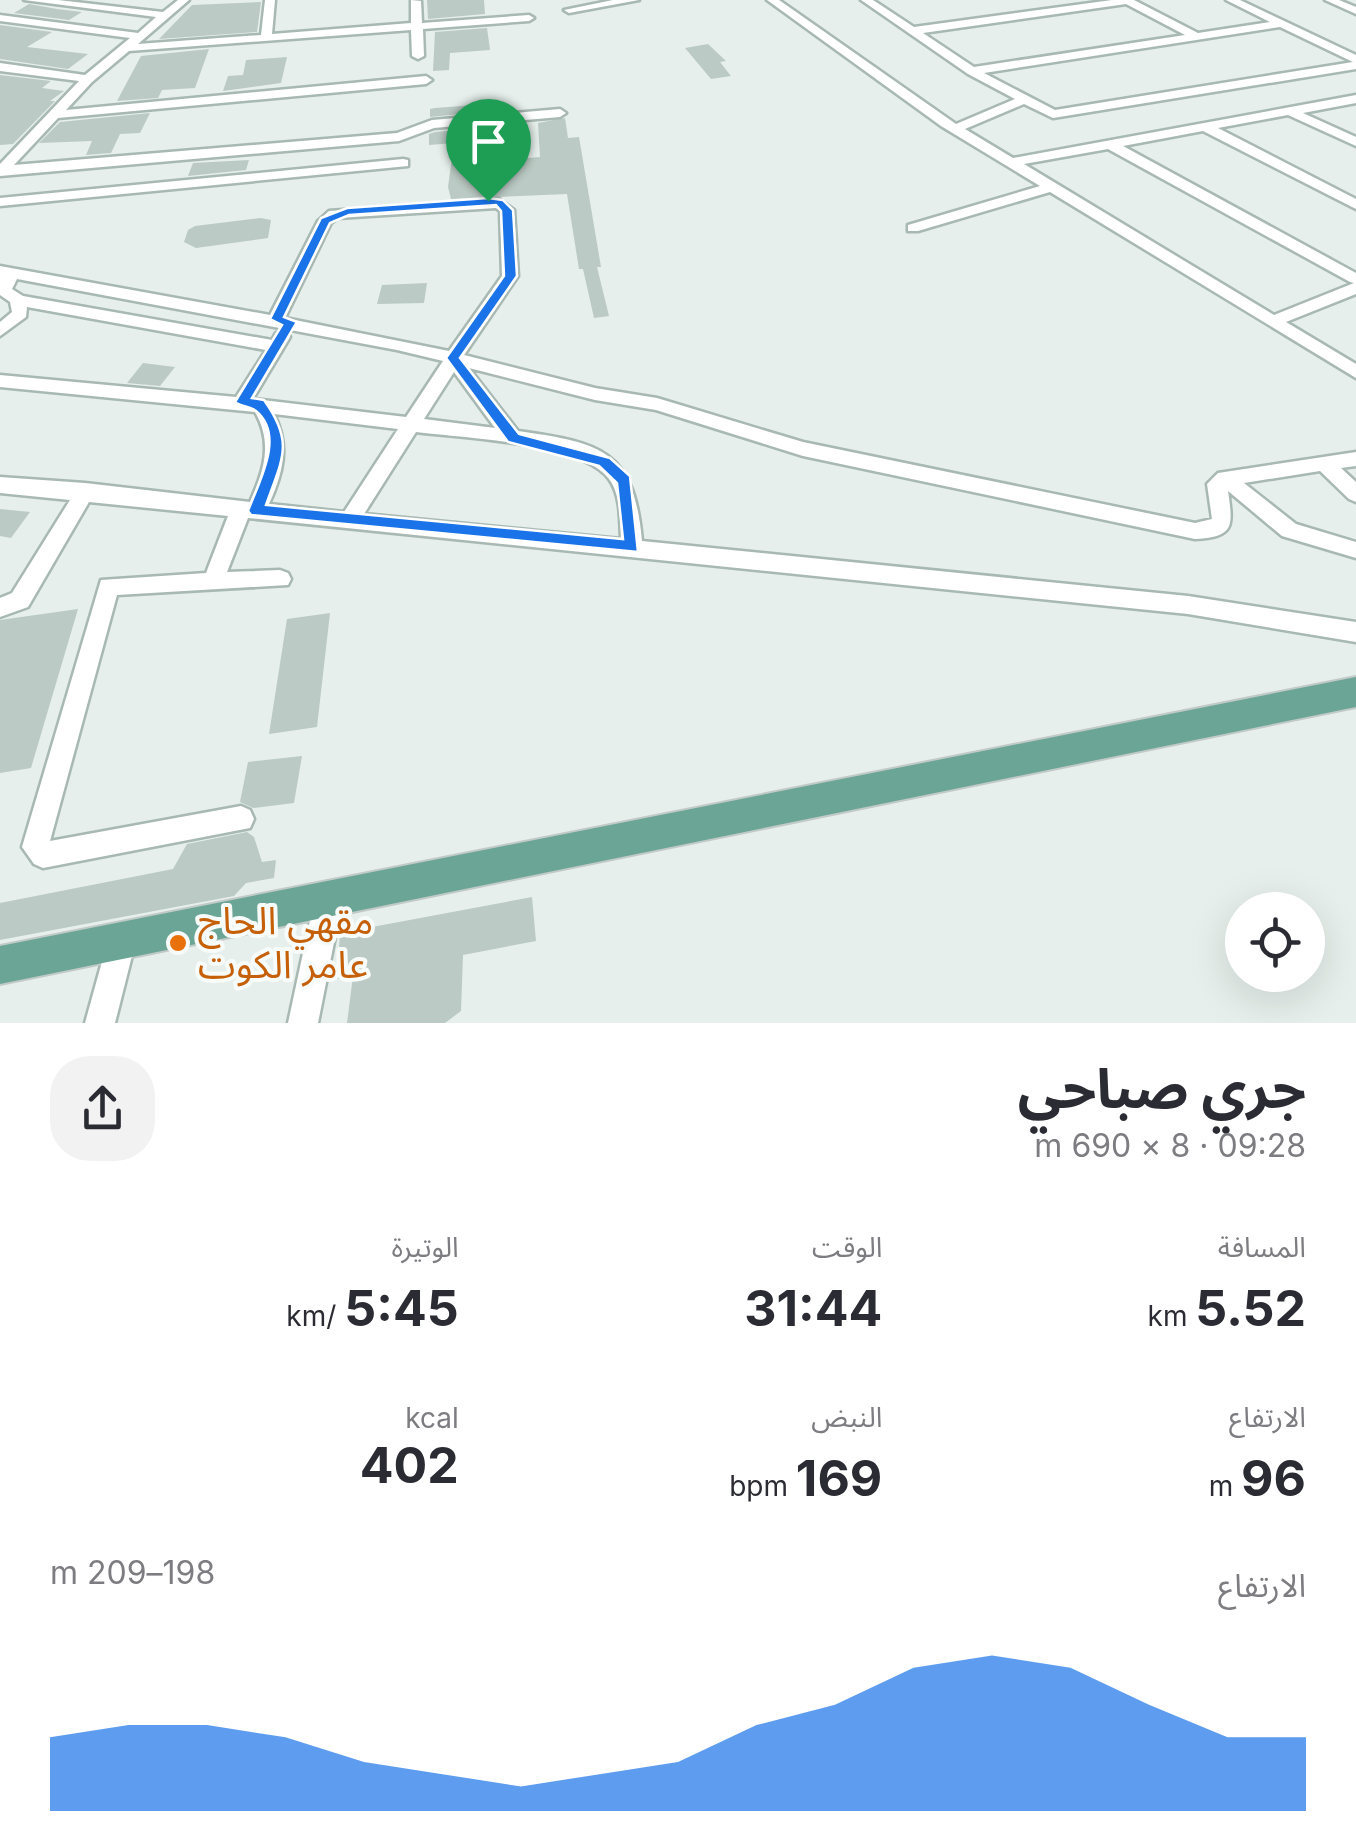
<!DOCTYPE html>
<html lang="ar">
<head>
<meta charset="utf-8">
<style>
  :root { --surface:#fff; --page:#f2f2f3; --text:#2b2b33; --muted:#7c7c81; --accent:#1a73e8 }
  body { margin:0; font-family:Inter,"Noto Sans Arabic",sans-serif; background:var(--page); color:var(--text); direction:rtl; height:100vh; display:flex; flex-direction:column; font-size:38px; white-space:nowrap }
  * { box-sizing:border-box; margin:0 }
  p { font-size:32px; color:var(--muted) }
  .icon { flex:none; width:55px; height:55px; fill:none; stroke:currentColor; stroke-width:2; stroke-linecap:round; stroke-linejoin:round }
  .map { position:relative; height:1023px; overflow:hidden; direction:ltr }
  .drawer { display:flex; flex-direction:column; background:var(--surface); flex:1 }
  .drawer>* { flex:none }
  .buttons { position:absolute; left:1225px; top:892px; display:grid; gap:20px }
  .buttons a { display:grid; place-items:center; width:100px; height:100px; border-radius:50%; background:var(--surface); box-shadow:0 10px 40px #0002; font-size:50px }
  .pin { position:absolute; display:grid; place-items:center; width:85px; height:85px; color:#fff; margin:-102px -42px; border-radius:50% 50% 50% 0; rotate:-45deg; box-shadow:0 0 10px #0007 }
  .pin .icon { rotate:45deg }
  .round { display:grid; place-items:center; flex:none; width:105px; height:105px; border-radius:40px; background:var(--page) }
  .overview { display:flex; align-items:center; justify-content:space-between; height:170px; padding:0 50px }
  h1 { font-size:55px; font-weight:700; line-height:75px }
  .stats { display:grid; grid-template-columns:repeat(3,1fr); gap:15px; height:170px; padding:10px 50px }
  .stats div { display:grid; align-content:center }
  .stats b { font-size:50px; font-weight:700 }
  .stats small { font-size:28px; font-weight:400 }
  .stats p { font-size:28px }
  .chart { height:280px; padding:20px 50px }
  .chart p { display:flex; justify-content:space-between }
  .chart svg { width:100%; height:180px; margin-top:10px; fill:var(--accent); opacity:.7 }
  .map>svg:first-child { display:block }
  .building { fill:#bbcac4 }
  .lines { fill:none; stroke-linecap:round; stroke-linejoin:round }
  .minor-casing { stroke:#a8b8b2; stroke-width:5 }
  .major-casing { stroke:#c2cac8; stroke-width:4 }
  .minor { fill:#fff; fill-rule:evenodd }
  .major { fill:#6aa596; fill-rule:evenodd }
  .route { fill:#1a73e8; stroke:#fff; stroke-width:2.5; fill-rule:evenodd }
  .food-dot { fill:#e8710a; stroke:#f7fbf9; stroke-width:4 }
  .labels { text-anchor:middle; stroke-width:8; stroke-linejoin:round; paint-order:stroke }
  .near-food-label { font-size:38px; fill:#c56008; stroke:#f7fbf9; text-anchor:start }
</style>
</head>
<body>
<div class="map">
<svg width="1356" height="1023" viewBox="0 0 1356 1023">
  <rect width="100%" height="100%" fill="#e6efeb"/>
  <g class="building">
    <path d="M427 0H484L485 14 428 19Z"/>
    <path d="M261 2 257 32 159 39 192 5Z"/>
    <path d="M29 4 57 9 82 12 69 20 14 13Z"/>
    <path d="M0 25 52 32 27 47 88 54 68 69 0 59Z"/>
    <path d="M487 28 490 50 450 53 449 70 433 71 435 32Z"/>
    <path d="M708 44 726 61 720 62 731 76 711 79 685 48Z"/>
    <path d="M209 49 195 88 162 90 158 98 117 101 141 56Z"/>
    <path d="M287 57 281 83 223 91 228 76 243 75 246 60Z"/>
    <path d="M0 75 51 81 42 88 64 91 50 101H55L13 144 0 145Z"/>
    <path d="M500 103V110L430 117V109L435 108Z"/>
    <path d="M150 113 140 133 120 134 111 153 86 155 92 141 39 143 60 122Z"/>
    <path d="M565 118 568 138 579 137 601 267H597L609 316 594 318 583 269H579L567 194 451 199 448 187 454 143 429 145V134L435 132 501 126 504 160 540 157 538 123Z"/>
    <path d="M249 160 246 170 188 176 193 163Z"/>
    <path d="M261 218 271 220 268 238 196 248 184 242 188 230 195 226Z"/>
    <path d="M427 283 424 303 377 304 382 285Z"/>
    <path d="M143 363 175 367 160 386 127 383Z"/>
    <path d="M0 509 30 512 11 538 0 536Z"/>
    <path d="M78 609 31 768 0 773V620Z"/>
    <path d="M330 613 317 727 269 734 287 619Z"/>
    <path d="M302 756 294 803 253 808 240 802 248 762Z"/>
    <path d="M247 832 254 837 262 862 276 860 274 878 246 883 234 896 0 940V903L173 869 187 844Z"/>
    <path d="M532 897 536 941 463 955 461 1011 445 1023H347L353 976 337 979 340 933Z"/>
  </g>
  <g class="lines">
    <g class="minor-casing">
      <g id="minor">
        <path d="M24 0H58L163 12 178 0H189L138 44 261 35 265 0H275L272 34 411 23V0L421 1 422 23 529 15 534 18 529 21 423 29 424 56 418 59 412 56 411 30 129 51 92 82 66 110 426 76 432 80 426 84 58 118 14 165 397 133 432 120 560 109 566 113 560 117 434 128 399 141 0 176V164L79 81 0 71V63L85 75 130 38 0 21V15L138 33 156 17Z"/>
        <path d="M613 0H639L569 13 564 10Z"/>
        <path d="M767 0H779L956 124 1015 99 968 74 861 0H873L914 27 1112 0H1134L1198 33 1270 22 1226 0H1240L1356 55V69L1053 118 1024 104 965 129 1013 158 1356 95V103L1303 113 1356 137V146L1288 115 1218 128 1356 199V209L1203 131 1123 146 1356 273V294L1286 322 1356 364V378L1050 192 918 231H908V225L1040 186 941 126ZM1126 4 1185 35 974 67 923 33ZM1280 27 1353 62 1055 110 984 73ZM1108 149 1350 282 1354 283 1274 315 1024 164Z"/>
        <path d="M1325 0H1339L1356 7V14Z"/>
        <path d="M403 159 408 160V166L0 206V198Z"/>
        <path d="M499 199 514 210 518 276 464 355 595 388 657 398 803 442 1195 523 1212 519 1207 484 1218 473 1356 452V466L1341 468 1356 482V502L1349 499 1320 471 1244 483 1296 524 1356 542V558L1282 536 1228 491C1233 526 1235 537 1195 539L803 456 656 410 595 400 469 368 518 431C602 443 634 450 642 541L1188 596 1356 622V642L1188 614 248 518 227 572 280 570 288 573 291 579 288 585 117 595 50 841 241 806 250 810 254 819 250 828 43 868 34 864 22 847 101 580 206 573 228 516 89 502 28 607 0 617V598L12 593 70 500 0 493V477L85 483 250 502C264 471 273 443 255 412L0 387V375L236 397 266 350 27 307 26 317 0 336V322L12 312 10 302 0 295V266L270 315 318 221 329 211ZM496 208 500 211 502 276 449 351 285 318 331 223 338 218ZM17 279 397 350 443 361 406 417 253 399 290 337 288 333H276L272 340 23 296 12 289ZM454 372 495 428 424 419ZM274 414 398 429 344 512 269 504C283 473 290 446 274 414ZM416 432C460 438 583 442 609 479 621 495 620 520 621 539L364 514Z"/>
        <path d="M328 888 338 892 342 902 318 1023H288L314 902 318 892Z"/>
        <path d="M122 926 132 930 136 940 115 1023H85L108 940 112 930Z"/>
      </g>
    </g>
    <g class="major-casing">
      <path id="major" d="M1356 677V707L0 984V946Z"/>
    </g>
    <use href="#minor" class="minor"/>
    <use href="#major" class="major"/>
  </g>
  <path class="route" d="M488 198 503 200 513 210 517 276 460 358 519 434 610 458 630 476 638 552 251 515 248 511C258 483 286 436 256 411 250 406 241 407 235 402L282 325 270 319 321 218 347 208ZM496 205 501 211 504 276 446 358 508 442 599 466 617 483 623 539 266 505C282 459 295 443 264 400L252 398 297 322 284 317 330 223 349 215Z"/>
  <circle class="food-dot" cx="178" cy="943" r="10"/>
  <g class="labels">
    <g class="near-food-label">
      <text x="198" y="934">مقهي الحاج<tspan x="198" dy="44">عامر الكوت</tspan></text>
    </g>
  </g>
</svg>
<div class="buttons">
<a><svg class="icon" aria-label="locate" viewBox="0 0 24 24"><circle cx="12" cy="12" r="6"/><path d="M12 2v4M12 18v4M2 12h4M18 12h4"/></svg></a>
</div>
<div class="pin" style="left:488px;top:201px;background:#1e9e55"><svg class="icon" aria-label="arrive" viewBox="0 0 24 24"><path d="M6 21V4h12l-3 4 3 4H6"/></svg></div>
</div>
<section class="drawer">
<div class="overview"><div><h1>جري صباحي</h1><p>09:28 · 8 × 690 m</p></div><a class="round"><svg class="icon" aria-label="share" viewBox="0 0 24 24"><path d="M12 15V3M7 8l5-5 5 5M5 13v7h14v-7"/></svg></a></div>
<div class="stats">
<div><p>المسافة</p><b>5.52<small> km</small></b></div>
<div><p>الوقت</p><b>31:44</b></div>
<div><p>الوتيرة</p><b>5:45<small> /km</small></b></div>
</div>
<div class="stats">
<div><p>الارتفاع</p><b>96<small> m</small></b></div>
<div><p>النبض</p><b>169<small> bpm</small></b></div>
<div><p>kcal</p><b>402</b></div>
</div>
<div class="chart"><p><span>الارتفاع</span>198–209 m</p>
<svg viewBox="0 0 160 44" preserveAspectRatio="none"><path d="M0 44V26L10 23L20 23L30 26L40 32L50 35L60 38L70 35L80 32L90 23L100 18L110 9L120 6L130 9L140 18L150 26L160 26V44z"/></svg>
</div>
</section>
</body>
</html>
